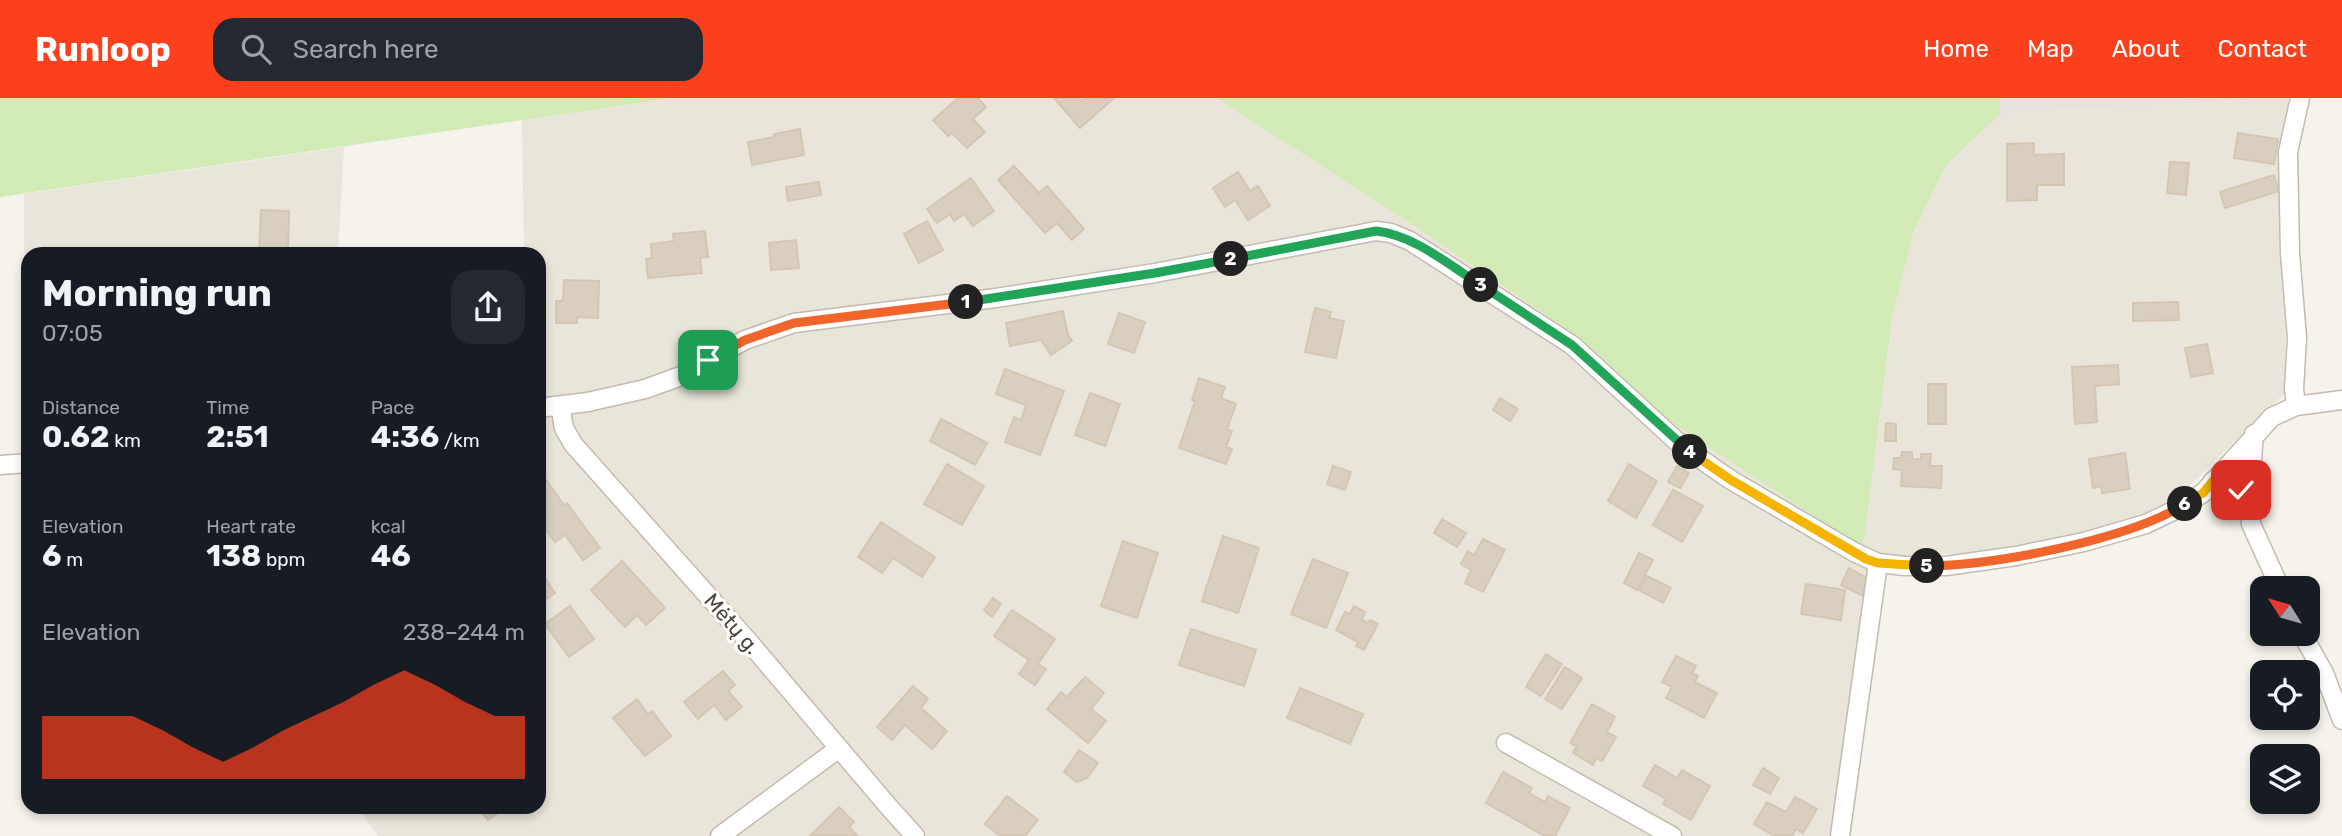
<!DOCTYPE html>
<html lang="en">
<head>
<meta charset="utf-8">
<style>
  :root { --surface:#171b24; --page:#242831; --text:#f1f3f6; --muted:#9ea1a6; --accent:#fc3f1d }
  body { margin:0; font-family:Rubik,sans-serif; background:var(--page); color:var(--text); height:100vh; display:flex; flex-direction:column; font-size:26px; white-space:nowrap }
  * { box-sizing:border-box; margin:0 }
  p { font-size:23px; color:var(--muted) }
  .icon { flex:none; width:38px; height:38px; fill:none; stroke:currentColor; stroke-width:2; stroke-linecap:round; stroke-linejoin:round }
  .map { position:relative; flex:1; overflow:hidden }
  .side { position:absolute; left:21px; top:149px; width:525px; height:567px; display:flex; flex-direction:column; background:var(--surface); border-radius:21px; box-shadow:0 4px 10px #0003 }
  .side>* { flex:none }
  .needle { width:46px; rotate:307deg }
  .controls { position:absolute; left:2250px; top:478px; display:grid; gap:14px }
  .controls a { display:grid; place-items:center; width:70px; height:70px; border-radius:14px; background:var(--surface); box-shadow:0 4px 10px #0003; font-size:35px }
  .pin { position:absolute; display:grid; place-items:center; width:60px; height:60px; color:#fff; margin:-30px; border-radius:14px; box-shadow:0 4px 10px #0006 }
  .km { position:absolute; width:35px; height:35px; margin:-18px; border-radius:50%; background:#222; color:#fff; font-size:19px; line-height:35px; text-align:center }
  .round { display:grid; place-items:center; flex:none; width:74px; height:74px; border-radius:21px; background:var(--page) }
  .summary { display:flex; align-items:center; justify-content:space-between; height:119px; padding:0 21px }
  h1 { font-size:38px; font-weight:700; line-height:52px }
  .metrics { display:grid; grid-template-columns:repeat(3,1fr); gap:10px; height:119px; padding:7px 21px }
  .metrics div { display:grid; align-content:center }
  .metrics b { font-size:30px; font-weight:700 }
  .metrics small { font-size:19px; font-weight:400 }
  .metrics p { font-size:19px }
  .chart { height:196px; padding:14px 21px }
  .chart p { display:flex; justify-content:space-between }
  .chart svg { width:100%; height:126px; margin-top:7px; fill:var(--accent); opacity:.7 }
  header { display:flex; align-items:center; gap:42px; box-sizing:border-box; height:98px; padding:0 35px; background:var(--accent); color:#fff }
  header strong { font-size:33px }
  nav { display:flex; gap:38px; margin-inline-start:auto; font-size:24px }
  .search { width:490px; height:63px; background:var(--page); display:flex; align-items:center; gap:18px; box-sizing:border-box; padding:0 24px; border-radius:21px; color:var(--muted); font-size:26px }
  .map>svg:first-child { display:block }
  .residential { fill:#eae5da }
  .industrial { fill:#e6e2dd }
  .green { fill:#d2eab5 }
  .building { fill:#d8cfc1; stroke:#d3c7b4; stroke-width:2 }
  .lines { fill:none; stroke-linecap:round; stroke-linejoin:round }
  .minor-casing { stroke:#c2bbae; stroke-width:21 }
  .minor { stroke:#fff; stroke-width:18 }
  .split-1-casing { stroke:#fff; stroke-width:14 }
  .split-2-casing { stroke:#fff; stroke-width:14 }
  .split-3-casing { stroke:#fff; stroke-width:14 }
  .split-4-casing { stroke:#fff; stroke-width:14 }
  .split-5-casing { stroke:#fff; stroke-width:14 }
  .split-6-casing { stroke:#fff; stroke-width:14 }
  .split-7-casing { stroke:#fff; stroke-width:14 }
  .split-1 { stroke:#f0652b; stroke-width:9 }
  .split-2 { stroke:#22a559; stroke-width:9 }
  .split-3 { stroke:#22a559; stroke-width:9 }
  .split-4 { stroke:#22a559; stroke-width:9 }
  .split-5 { stroke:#f5b400; stroke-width:9 }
  .split-6 { stroke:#f0652b; stroke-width:9 }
  .split-7 { stroke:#f5b400; stroke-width:9 }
  .labels { text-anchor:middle; stroke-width:6; stroke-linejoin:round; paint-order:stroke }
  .street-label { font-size:21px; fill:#4b4439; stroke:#fff }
</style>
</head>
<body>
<header>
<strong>Runloop</strong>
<div class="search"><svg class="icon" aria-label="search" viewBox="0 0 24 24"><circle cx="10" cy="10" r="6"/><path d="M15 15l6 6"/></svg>Search here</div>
<nav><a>Home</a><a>Map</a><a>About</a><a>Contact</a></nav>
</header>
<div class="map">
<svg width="2342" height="738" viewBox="0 0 2342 738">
  <rect width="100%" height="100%" fill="#f6f3ec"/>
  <g class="residential">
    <path d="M672 0H1216L1407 123 1580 240 1672 325 1863 449 1892 220 1914 133 1946 67 2000 16 2288 0 2285 295 2172 405 2083 437 1983 455 1887 458 1851 738H378L357 709H539V156H524L522 22Z"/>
    <path d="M344 49 338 156H28V348H25L24 96Z"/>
  </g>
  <path class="industrial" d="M2000 0H2289L2000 16Z"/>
  <g class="green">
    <path d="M0 0H672L0 99Z"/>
    <path d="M1216 0H2000V16L1946 67 1914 133 1892 220 1863 450 1672 325 1580 240 1407 123Z"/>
  </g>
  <g class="building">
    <path d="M958 0H978L986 9 973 21 985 34 967 50 952 35 948 38 933 22Z"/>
    <path d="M1054 0H1080L1082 3 1085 0H1114L1080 30Z"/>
    <path d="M800 31 804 57 752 67 748 44 774 39V36Z"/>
    <path d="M2238 35 2278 41 2274 66 2234 60Z"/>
    <path d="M2034 45V57L2064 56V87H2037V102L2007 103V46Z"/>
    <path d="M2170 64 2189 65 2186 97 2167 95Z"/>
    <path d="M1014 68 1039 95 1047 88 1084 131 1072 142 1057 125 1045 135 998 82Z"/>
    <path d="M1238 74 1250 93 1258 88 1270 108 1248 122 1235 102 1225 109 1213 90Z"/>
    <path d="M2274 77 2279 93 2225 110 2220 94Z"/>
    <path d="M971 80 994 113 973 128 964 116 954 123 950 116 937 125 927 111Z"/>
    <path d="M819 84 821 97 788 103 786 89Z"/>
    <path d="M261 112 289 113 288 156H259Z"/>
    <path d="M927 123 943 152 919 165 904 136Z"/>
    <path d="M705 133 708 159 700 160 702 175 648 180 646 161 652 160 651 146 674 143 673 136Z"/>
    <path d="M796 142 799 170 771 172 769 145Z"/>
    <path d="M564 182 599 183 598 220 577 219V225H556V203H563Z"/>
    <path d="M2178 204 2179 222 2133 223V205Z"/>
    <path d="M1315 210 1331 214 1329 220 1344 223 1336 260 1305 254Z"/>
    <path d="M1063 213 1068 237 1072 243 1051 257 1041 242 1010 248 1006 225Z"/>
    <path d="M1119 215 1145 224 1134 255 1108 246Z"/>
    <path d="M2207 246 2213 275 2191 279 2185 250Z"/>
    <path d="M2118 267 2119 286 2095 288 2097 324 2075 326 2072 269Z"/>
    <path d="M1005 271 1064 293 1040 357 1005 344 1014 319 1021 322 1026 307 996 296Z"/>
    <path d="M1199 280 1225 289 1221 300 1236 306 1227 331 1232 333 1226 349 1232 351 1226 366 1179 350 1195 303 1192 302Z"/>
    <rect x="1928" y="286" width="18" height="40"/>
    <path d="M1090 295 1120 306 1105 348 1075 337Z"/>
    <path d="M1500 300 1518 311 1510 323 1493 312Z"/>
    <path d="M941 321 987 345 975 367 930 343Z"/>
    <path d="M1886 325 1896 326V343H1885Z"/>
    <path d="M1902 354H1912V361H1921V356H1931L1930 368H1942L1941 390 1901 388 1902 372 1893 371 1894 360H1901Z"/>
    <path d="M2125 355 2130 391 2102 395 2101 388 2093 390 2089 361Z"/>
    <path d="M947 366 984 388 962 427 924 406Z"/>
    <path d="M1629 366 1657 383 1636 420 1608 403Z"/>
    <path d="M1333 368 1351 374 1345 392 1327 386Z"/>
    <path d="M1677 368 1689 375 1680 390 1668 384Z"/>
    <path d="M539 372 564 407 567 405 600 450 583 462 565 437 555 444 542 426 548 422 539 409Z"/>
    <path d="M1673 392 1703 408 1682 444 1653 427Z"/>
    <path d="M1442 421 1466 435 1457 449 1434 435Z"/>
    <path d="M881 424 935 459 922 479 893 460 882 475 858 459Z"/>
    <path d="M1223 438 1259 450 1238 515 1202 503Z"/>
    <path d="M1483 441 1505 452 1483 494 1465 485 1471 472 1461 466 1468 453 1474 457Z"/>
    <path d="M1123 443 1158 455 1137 520 1101 508Z"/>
    <path d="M1639 455 1653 462 1637 492 1624 485Z"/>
    <path d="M1313 461 1348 475 1326 530 1291 516Z"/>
    <path d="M622 463 665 510 646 527 637 517 625 529 591 492Z"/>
    <path d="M1849 470 1867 480 1863 498 1841 487Z"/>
    <path d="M542 476 555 495 539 506V478Z"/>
    <path d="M1647 478 1671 490 1663 505 1639 492Z"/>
    <path d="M1806 486 1845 492 1841 522 1801 516Z"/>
    <path d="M993 500 1001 506 992 519 984 512Z"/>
    <path d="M570 508 594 541 569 559 545 526Z"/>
    <path d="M1354 508 1365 514 1362 522 1368 525 1370 522 1378 526 1364 552 1356 548 1358 544 1336 532 1345 514 1350 516Z"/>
    <path d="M1012 512 1055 541 1038 566 1046 571 1035 587 1019 576 1029 562 994 538Z"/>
    <path d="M1191 531 1256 552 1244 588 1179 567Z"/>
    <path d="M1546 556 1562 566 1541 598 1526 589Z"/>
    <path d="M1676 558 1696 568 1692 575 1698 578 1695 584 1717 595 1704 620 1666 600 1672 589 1662 584Z"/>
    <path d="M1565 569 1582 580 1562 611 1545 601Z"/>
    <path d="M723 573 735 587 728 593 742 609 726 622 714 607 698 621 684 604Z"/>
    <path d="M1085 579 1104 595 1091 611 1106 623 1088 645 1047 611 1061 594 1067 599Z"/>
    <path d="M913 588 928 601 921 610 947 633 932 651 905 627 892 642 877 629Z"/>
    <path d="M1300 590 1363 616 1350 646 1287 620Z"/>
    <path d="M637 601 648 616 652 613 671 638 645 658 613 620Z"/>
    <path d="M1592 606 1615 619 1607 634 1616 639 1602 663 1596 660 1593 667 1573 655 1577 648 1570 645Z"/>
    <path d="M1079 652 1098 665 1087 680 1077 684 1064 674Z"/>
    <path d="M1655 667 1677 680 1682 672 1710 688 1691 722 1663 706 1666 701 1643 688Z"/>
    <path d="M1763 670 1779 680 1770 696 1753 687Z"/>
    <path d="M1503 674 1532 690 1529 695 1545 704 1548 698 1570 710 1555 738H1545L1486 705Z"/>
    <path d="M1007 698 1038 722 1025 738H1000L985 726Z"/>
    <path d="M1795 699 1817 711 1803 735 1796 731 1792 738H1774L1754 726 1767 704 1786 714Z"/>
    <path d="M478 709H506L488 722Z"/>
    <path d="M839 709 854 724 849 729 858 738H810Z"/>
  </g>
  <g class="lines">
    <g class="minor-casing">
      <g id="minor">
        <path d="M560 308 564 330 573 346 749 544 888 708 915 738"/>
        <path d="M2296 308 2294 291 2297 240 2290 155 2288 54 2300 0"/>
        <path d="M539 310 588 304 645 291 681 278 745 242 794 225 996 200 1155 175 1376 133 1391 135 1410 143 1572 247 1683 349 1731 382 1854 454 1878 465 1905 468H1946L2016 458 2084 444 2146 426 2175 412 2203 395 2272 319 2296 308 2342 302"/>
        <path d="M2254 336 2249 400 2251 426 2280 490"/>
        <path d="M0 367 28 365"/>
        <path d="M2213 383C2229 385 2238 388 2249 400"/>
        <path d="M2302 536 2324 575 2342 622"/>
        <path d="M1506 645 1672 738"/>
        <path d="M720 738 838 651"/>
        <path d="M1840 738 1878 465"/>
      </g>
    </g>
    <use href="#minor" class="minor"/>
  </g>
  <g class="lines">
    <g class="split-1-casing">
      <path id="split-1" d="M708 262 745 242 794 225 966 204"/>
    </g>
    <g class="split-2-casing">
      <path id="split-2" d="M966 204 1155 175 1231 161"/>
    </g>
    <g class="split-3-casing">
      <path id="split-3" d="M1231 161 1376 133C1414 137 1449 167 1481 187"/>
    </g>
    <g class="split-4-casing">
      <path id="split-4" d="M1481 187 1572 247 1690 354"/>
    </g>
    <g class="split-5-casing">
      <path id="split-5" d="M1690 354 1731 382 1866 461 1878 465 1927 468"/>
    </g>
    <g class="split-6-casing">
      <path id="split-6" d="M1927 468C1995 467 2128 442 2185 406"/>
    </g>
    <g class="split-7-casing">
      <path id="split-7" d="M2185 406 2203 395 2213 383 2228 384 2241 392"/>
    </g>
    <use href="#split-1" class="split-1"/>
    <use href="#split-2" class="split-2"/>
    <use href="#split-3" class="split-3"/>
    <use href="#split-4" class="split-4"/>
    <use href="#split-5" class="split-5"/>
    <use href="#split-6" class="split-6"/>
    <use href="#split-7" class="split-7"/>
  </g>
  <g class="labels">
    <g class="street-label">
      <text transform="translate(732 526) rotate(49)" y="7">Mėtų g.</text>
    </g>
  </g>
</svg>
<div class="controls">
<a><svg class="needle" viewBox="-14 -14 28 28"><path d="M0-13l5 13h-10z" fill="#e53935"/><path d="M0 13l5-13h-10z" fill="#9ea1a6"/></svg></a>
<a><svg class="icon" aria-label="locate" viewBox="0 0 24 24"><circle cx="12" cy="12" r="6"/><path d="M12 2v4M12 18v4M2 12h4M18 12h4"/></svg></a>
<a><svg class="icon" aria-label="layers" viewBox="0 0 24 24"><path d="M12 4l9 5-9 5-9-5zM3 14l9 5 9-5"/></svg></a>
</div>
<div class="pin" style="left:708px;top:262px;background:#1e9e55"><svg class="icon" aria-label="arrive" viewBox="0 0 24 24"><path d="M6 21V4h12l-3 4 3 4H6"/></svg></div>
<div class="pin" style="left:2241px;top:392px;background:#d93025"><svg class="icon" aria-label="check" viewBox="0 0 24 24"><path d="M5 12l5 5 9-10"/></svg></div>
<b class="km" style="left:966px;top:204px">1</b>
<b class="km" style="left:1231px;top:161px">2</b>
<b class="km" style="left:1481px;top:187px">3</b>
<b class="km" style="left:1690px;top:354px">4</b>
<b class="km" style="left:1927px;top:468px">5</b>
<b class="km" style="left:2185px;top:406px">6</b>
<section class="side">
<div class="summary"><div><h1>Morning run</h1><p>07:05</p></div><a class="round"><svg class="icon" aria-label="share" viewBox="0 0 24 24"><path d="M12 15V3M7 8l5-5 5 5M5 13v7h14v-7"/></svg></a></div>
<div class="metrics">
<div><p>Distance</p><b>0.62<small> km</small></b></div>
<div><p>Time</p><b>2:51</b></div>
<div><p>Pace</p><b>4:36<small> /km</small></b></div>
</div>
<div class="metrics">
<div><p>Elevation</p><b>6<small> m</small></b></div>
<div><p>Heart rate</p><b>138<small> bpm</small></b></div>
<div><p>kcal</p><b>46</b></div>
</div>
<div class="chart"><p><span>Elevation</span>238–244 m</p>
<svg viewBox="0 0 160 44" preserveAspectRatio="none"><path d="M0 44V22L10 22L20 22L30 22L40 27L50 33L60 38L70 33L80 27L90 22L100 17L110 11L120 6L130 11L140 17L150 22L160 22V44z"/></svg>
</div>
</section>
</div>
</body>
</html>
